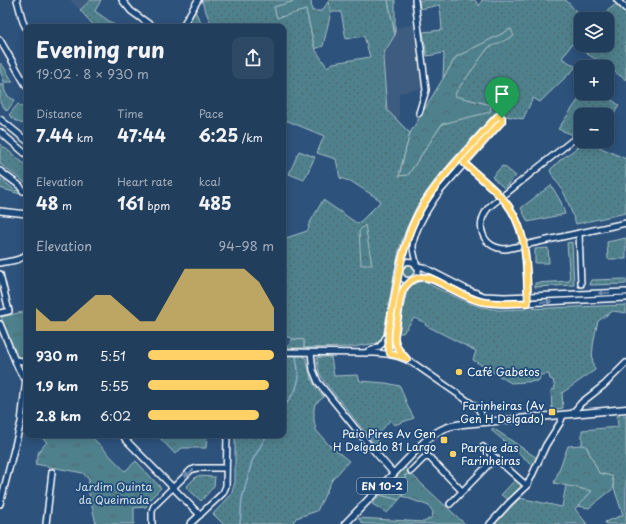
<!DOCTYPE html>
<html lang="en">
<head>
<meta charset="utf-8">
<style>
  :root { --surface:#223e5d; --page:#2e4966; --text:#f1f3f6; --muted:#a2aebc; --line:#3f5772; --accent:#ffd166 }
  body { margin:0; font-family:"Playpen Sans",sans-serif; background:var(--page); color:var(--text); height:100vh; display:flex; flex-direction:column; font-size:15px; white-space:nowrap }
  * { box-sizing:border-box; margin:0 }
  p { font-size:13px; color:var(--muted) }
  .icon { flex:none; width:22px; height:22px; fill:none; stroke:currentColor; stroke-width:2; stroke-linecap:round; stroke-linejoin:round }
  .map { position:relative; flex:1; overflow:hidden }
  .drawer { position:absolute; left:24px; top:24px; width:262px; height:414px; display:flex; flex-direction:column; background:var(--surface); border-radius:8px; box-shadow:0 2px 10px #0003,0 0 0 1px var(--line) }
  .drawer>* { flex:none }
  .tools { position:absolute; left:574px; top:12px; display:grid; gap:8px }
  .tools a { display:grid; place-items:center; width:40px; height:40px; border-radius:8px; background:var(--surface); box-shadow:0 2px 10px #0003,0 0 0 1px var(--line); font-size:20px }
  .pin { position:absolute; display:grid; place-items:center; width:34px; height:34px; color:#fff; margin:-41px -17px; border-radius:50% 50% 50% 0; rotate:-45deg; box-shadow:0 0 4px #0007 }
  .pin .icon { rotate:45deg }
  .round { display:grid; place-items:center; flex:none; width:42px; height:42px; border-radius:8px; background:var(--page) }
  .head { display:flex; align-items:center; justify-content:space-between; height:68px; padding:0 12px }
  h1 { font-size:22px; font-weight:700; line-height:30px }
  .metrics { display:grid; grid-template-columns:repeat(3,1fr); gap:6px; height:68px; padding:4px 12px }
  .metrics div { display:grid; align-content:center }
  .metrics b { font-size:17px; font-weight:700 }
  .metrics small { font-size:11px; font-weight:400 }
  .metrics p { font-size:11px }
  .chart { height:112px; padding:8px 12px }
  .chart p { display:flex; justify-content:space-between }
  .chart svg { width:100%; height:72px; margin-top:4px; fill:var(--accent); opacity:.7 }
  ul { padding:0 12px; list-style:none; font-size:13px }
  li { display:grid; grid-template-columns:64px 48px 1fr; align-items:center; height:30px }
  li i { height:10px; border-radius:5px; background:var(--accent) }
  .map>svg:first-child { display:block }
  .built { fill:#3e5b7f }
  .grass { fill:url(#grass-dots); stroke:#a7c0c6 }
  .forest { fill:url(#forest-crowns); stroke:#a7c0c6 }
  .wetland { fill:url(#wetland-marsh); stroke:#a7c0c6 }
  .park { fill:url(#park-tufts); stroke:#a7c0c6 }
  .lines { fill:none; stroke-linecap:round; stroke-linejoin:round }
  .stream { stroke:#8fafc7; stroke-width:1.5 }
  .minor-casing { stroke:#fff; stroke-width:8 }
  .major-casing { stroke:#fff; stroke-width:9 }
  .minor { stroke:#1f4a7a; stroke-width:5 }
  .major { stroke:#1f4a7a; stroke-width:6 }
  .oneway { fill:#7992af }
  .route-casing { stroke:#fff; stroke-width:8 }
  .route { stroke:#ffd166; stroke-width:5 }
  .poi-dot { fill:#ffd166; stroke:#1f4a7a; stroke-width:1.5 }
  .labels { text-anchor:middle; stroke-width:3.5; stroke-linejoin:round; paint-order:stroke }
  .shield { fill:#1f4a7a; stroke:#bcc9d7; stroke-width:1 }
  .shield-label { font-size:10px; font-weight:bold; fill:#fff }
  .poi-label { font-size:11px; fill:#fff; stroke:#1f4a7a; text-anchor:start }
  .park-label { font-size:11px; fill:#d3e0e2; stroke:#1f4a7a }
</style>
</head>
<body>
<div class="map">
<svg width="626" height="524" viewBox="0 0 626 524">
  <defs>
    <pattern id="grass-dots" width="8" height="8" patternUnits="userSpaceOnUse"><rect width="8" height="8" fill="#4f818d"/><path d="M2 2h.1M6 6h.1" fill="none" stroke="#4e6970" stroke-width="1.8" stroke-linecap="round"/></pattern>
    <pattern id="forest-crowns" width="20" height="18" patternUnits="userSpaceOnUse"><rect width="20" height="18" fill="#4f818d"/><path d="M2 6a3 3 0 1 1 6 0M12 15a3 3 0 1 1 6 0" fill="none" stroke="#4e6970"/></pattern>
    <pattern id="wetland-marsh" width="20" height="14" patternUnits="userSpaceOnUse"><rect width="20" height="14" fill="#4f818d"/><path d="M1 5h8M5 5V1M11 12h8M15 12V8" fill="none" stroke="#4e6970"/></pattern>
    <pattern id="park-tufts" width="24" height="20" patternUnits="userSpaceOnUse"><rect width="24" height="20" fill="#4f818d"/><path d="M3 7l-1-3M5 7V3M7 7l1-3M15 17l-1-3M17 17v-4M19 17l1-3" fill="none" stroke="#4e6970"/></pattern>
  </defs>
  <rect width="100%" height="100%" fill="#2d527c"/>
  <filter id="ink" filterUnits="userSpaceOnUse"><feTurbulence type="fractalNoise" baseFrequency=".025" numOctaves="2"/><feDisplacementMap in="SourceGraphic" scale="8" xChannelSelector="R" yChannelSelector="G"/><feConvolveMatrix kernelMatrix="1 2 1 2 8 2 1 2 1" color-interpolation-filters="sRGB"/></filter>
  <g filter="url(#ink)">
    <g class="built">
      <path d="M70 0H91L80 10Z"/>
      <path d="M416 24 424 88 399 93V122L387 110 383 58 385 51 395 35V28Z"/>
    </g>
    <g class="grass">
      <path d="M91 0H101L95 11 116 26V27H95L80 10Z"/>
      <path d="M203 0H298L274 7 277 17 306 10 315 49 327 67 333 63 370 57 364 36 346 39 341 12H331L328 2 329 0H388L395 35 385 51 383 58 387 110 410 133 399 175H408L442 124 490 111 491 105 454 96 456 92 488 48 511 29 456 57 443 78 444 53 427 56 423 32 442 30 440 5 420 9 419 0H475L479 6 482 0H566L583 19H581V45H607V19H597L616 4 626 14V80L615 72 572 44 562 58 576 67 540 102 533 98 523 119 494 114 452 160 418 204 407 227 399 249 383 337 377 343 353 347 304 348V340L293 339 283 335V239L307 231 309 228 308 226 323 200 358 224 379 203 380 200 352 182 340 178 336 159 317 153 324 136 283 119V27H212L202 2Z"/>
      <path d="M195 11 203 27H186Z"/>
      <path d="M0 64H2L13 82H4L0 70Z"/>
      <path d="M4 84C4 93 7 97 15 100L7 111 0 103V85Z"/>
      <path d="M583 93H596L606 100 609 98 619 105 607 127V115H581V138L558 129Z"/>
      <path d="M18 104 27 111V117L22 124 15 120 9 115Z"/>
      <path d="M586 141H599L597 146 626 159V213L576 224C571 212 568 200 562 189 558 183 552 177 550 170L559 161Z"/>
      <path d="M0 144 27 166V184L0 164Z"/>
      <path d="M299 151 315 157 304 180 289 174Z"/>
      <path d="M502 166 505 167 516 176 504 188 492 177Z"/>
      <path d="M0 178 16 191 18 188V191L20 194 0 188Z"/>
      <path d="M551 185 561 202 565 214 528 222 521 208Z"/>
      <path d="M626 238V259H608L607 242Z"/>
      <path d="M572 242 574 285 535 287V283L570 281 567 243Z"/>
      <path d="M548 248 549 263H535V249Z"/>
      <circle cx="409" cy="271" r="7"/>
      <path d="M626 279V284L590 285 591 280Z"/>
      <path d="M420 281 428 282 430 285 469 303 481 307 499 310 626 305V313L613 311 598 321C595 334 589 358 595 370L562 393 563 408 552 410 551 390 555 389 553 380 550 379 549 374 540 375 539 381 511 383 473 360 476 351 425 325 426 323 414 318 403 333H399C401 323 404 295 409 288 412 285 416 283 420 281Z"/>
      <path d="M283 356H303L306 358 311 378 315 386 324 397 315 404 314 409V420L316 430 328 444 349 461 332 480 317 511 296 518 292 524H223L213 514 231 495 235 482V435H283Z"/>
      <path d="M320 357H331L334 376 358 375 360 381 386 383 400 386 408 407 414 418 394 425 390 420 378 435 377 447 324 381 319 372 317 360V358Z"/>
      <path d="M626 415V524H606L605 522 623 515 614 488 612 477 599 474 586 446 582 445V430L618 427 617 416Z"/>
      <path d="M493 428 537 458 534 466 491 430Z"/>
      <path d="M405 467 411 474 405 475C405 485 406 493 399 500L380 495Z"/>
      <path d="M197 476 215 477 214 486 201 501 186 487Z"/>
      <path d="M515 480 522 485 523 488 509 500 501 495Z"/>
      <path d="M566 485 592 491 575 509 587 524H495L520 498 562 507Z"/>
    </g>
    <g class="forest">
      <path d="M298 0H311L312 11H322L328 2 331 12 323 46 315 49 306 10 277 18 274 7Z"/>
      <path d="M388 0H395V35Z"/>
      <path d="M511 29 514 36 488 48 456 92 455 96 491 105 490 112 442 124 408 175 399 176 410 133 456 57Z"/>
      <path d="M365 225 372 265H361L359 231Z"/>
      <path d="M582 445 586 446 599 473 612 476 614 488 589 508 578 506 592 491 554 483 568 446Z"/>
      <path d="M411 474 465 524H363L358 518 424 522 432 517 433 512 429 506 402 496 406 486 405 475Z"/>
      <path d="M380 495 399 500 387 513 372 504Z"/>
    </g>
    <path class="wetland" d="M293 339 304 340V348H287V347Z"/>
    <g class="park">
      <path d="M27 311V355L20 358 16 355 1 317Z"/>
      <path d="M42 435H90L125 471 136 461 161 488 149 500 146 507 134 508V524H96L88 489 89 480 83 473 35 464 39 451 47 442 43 439Z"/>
      <path d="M157 435H207L206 448H182L175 454Z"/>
    </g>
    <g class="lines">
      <g class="stream">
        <path d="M283 409 296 389 299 377 296 356"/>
        <path d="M240 524 242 499 252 461 267 435"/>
      </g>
      <g class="minor-casing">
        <g id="minor">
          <path d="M17 0 23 22 27 30"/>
          <path d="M122 0 131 11 153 27"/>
          <path d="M415 0 426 90 419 113"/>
          <path d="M617 0 626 9"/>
          <path d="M182 27 198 0"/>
          <path d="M0 40 27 87"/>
          <path d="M0 119 27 141"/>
          <path d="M0 132 27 155"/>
          <path d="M574 139 489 207C474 225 482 248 506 249L626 223"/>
          <path d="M464 163C476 174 490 185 501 197 528 225 526 264 528 300"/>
          <path d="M0 171 20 186 23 191"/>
          <path d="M0 211 27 214"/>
          <path d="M579 233 581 284"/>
          <path d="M405 262C409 261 414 262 417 266 422 275 412 279 407 284 405 287 403 290 402 293L392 349 390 354 388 345V333L399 268Z"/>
          <path d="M0 263C9 261 22 261 27 253"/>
          <path d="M416 266 423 267 466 289 484 296 505 297 626 292"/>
          <path d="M399 268 409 233 419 211 429 195 440 180 496 118 498 116 501 117 502 118V121L440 191C430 205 413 230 413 247 413 253 416 259 416 265"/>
          <path d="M399 272C401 279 406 282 412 280"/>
          <path d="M0 274 9 311 0 313"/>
          <path d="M415 278 423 277 431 279 471 298 480 301 492 303 502 304 626 298"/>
          <path d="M0 324 18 368 23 377 25 379"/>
          <path d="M395 340 397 348 405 357"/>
          <path d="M283 352 375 353C393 354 401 356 416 365L478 408 481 414 483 422"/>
          <path d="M367 352C377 348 382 347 386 337"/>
          <path d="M311 353 313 370 318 382 369 445 394 474"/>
          <path d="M15 360 23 361 27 360"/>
          <path d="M572 414 581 403 604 385 626 363"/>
          <path d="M123 435 125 439 200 515"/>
          <path d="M483 447 527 486"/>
          <path d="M411 471 424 458 429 457 462 491"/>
          <path d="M0 504 21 422 27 369"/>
          <path d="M450 504 495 458"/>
          <path d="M46 524 52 472"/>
          <path d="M152 524V511L154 506 191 470 197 468H226"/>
          <path d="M190 524 223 493 226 486 227 435"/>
          <path d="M490 524 509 503 527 486 546 445 560 423 563 415"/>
        </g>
      </g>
      <g class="major-casing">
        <path id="major" d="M345 524 423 443C436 431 446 426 463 424L626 409"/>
      </g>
      <use href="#minor" class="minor"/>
      <use href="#major" class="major"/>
    </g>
    <defs><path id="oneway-solid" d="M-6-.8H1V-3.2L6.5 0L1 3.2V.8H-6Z"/></defs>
    <g class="oneway">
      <use href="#oneway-solid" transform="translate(604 293) rotate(177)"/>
      <use href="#oneway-solid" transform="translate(546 302) rotate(-3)"/>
      <use href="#oneway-solid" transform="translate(189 473) rotate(141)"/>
    </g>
  </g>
  <g class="lines" filter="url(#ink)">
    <g class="route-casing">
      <path id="route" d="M498 116 501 117 502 118V121L464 163C476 174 490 185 501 197 529 225 526 266 528 303 511 303 495 305 479 301 468 298 458 292 448 287 437 281 423 272 411 281 408 284 405 286 403 290 399 298 399 309 398 317 394 337 391 344 407 359L399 356 390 354C385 336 391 318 394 300 399 273 403 245 415 220 425 198 441 180 457 161 470 147 483 132 496 118Z"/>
    </g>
    <use href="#route" class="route"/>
  </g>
  <g class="poi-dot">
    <circle cx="459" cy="372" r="4"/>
    <rect x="548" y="408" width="8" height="8" rx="2"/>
    <rect x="440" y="436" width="8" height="8" rx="2"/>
    <circle cx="453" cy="454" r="4"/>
  </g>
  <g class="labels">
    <rect class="shield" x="357" y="478" width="50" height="16" rx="3"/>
    <g class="shield-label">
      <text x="382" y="490">EN 10-2</text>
    </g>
    <g class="poi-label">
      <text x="467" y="376">Café Gabetos</text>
      <text x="544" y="410" text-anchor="end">Farinheiras (Av<tspan x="544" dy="13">Gen H Delgado)</tspan></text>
      <text x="436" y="438" text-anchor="end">Paio Pires Av Gen<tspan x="436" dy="13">H Delgado 81 Largo</tspan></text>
      <text x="461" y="452">Parque das<tspan x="461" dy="13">Farinheiras</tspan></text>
    </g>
    <g class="park-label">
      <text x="114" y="491">Jardim Quinta<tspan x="114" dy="13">da Queimada</tspan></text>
    </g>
  </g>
</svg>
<div class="tools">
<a><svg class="icon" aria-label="layers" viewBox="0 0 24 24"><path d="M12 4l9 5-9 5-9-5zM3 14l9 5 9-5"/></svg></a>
<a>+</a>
<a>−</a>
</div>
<div class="pin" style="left:502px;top:118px;background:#1e9e55"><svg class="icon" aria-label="arrive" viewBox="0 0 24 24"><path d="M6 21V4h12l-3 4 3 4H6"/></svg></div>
<section class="drawer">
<div class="head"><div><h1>Evening run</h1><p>19:02 · 8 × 930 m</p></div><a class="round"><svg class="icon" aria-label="share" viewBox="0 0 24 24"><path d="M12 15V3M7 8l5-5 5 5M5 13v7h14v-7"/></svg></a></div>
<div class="metrics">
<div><p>Distance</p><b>7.44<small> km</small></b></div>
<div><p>Time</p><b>47:44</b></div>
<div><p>Pace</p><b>6:25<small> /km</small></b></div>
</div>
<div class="metrics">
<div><p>Elevation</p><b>48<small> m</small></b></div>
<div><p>Heart rate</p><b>161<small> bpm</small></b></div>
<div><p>kcal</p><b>485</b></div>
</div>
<div class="chart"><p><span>Elevation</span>94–98 m</p>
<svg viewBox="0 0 160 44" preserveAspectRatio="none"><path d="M0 44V30L10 38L20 38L30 30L40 22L50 22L60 30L70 38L80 38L90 22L100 6L110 6L120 6L130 6L140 6L150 14L160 30V44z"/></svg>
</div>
<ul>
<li><b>930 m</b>5:51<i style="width:100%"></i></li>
<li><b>1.9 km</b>5:55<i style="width:96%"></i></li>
<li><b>2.8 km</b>6:02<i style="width:88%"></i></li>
</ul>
</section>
</div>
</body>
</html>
